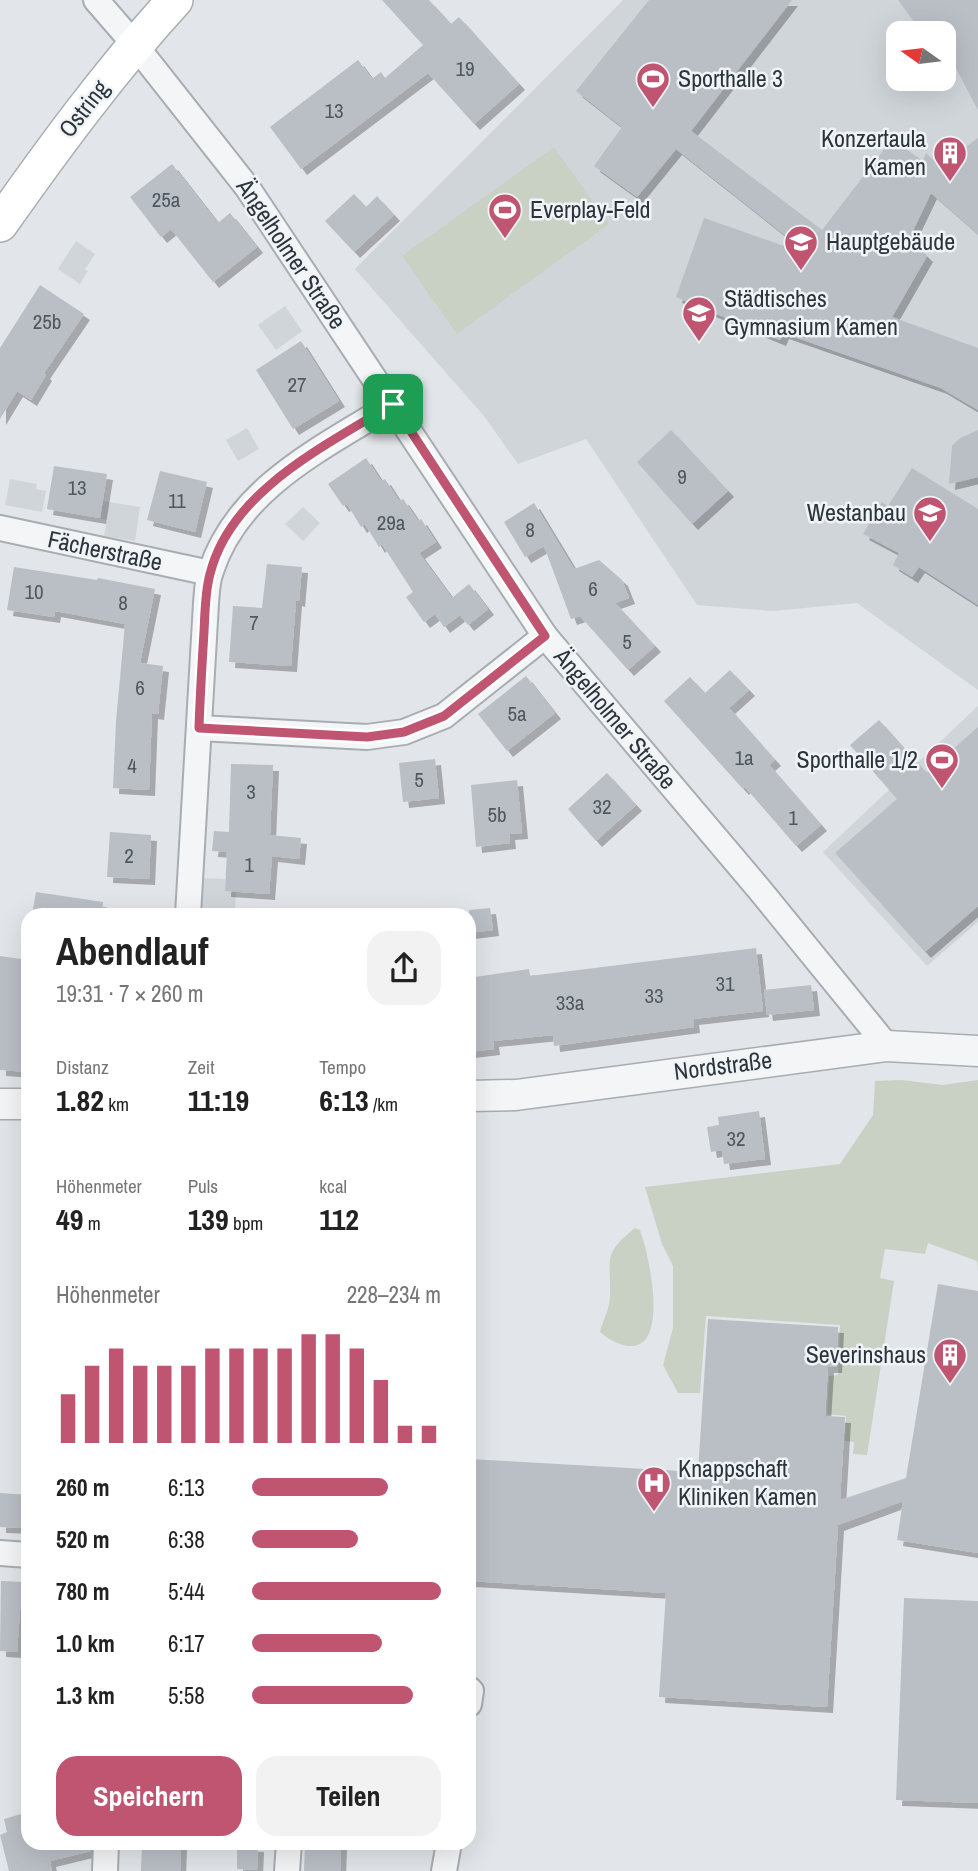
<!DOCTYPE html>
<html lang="de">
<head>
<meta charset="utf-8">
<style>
  :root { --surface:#fff; --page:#f2f2f2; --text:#222; --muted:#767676; --accent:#bf5571 }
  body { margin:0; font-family:"Archivo Narrow",sans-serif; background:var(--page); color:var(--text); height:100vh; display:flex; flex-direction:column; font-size:26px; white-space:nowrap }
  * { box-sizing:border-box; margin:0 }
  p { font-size:23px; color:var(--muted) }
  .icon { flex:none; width:38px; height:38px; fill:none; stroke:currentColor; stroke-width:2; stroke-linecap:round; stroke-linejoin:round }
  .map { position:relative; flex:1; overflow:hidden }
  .side { position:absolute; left:21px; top:908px; width:455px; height:942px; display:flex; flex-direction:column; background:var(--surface); border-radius:21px; box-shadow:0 7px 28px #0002 }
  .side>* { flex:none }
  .needle { width:46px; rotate:284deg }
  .fabs { position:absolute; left:886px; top:21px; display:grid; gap:14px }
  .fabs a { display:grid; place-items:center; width:70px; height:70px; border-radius:14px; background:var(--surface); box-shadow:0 7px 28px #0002; font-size:35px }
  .pin { position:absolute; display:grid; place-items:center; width:60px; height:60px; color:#fff; margin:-30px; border-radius:14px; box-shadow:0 4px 10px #0006 }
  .round { display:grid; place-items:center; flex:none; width:74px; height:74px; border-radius:21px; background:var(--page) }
  .summary { display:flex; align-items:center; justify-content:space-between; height:119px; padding:0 35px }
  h1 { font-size:38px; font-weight:700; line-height:52px }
  .figures { display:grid; grid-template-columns:repeat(3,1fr); gap:10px; height:119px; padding:7px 35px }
  .figures div { display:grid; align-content:center }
  .figures b { font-size:30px; font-weight:700 }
  .figures small { font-size:19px; font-weight:400 }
  .figures p { font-size:19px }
  .chart { height:196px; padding:14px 35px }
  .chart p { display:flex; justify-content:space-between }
  .chart svg { width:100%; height:126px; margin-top:7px; stroke:var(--accent); stroke-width:6 }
  .action { display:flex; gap:14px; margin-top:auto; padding:14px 35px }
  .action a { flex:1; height:80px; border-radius:21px; background:var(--accent); color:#fff; font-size:28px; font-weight:700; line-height:80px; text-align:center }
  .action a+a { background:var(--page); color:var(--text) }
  ul { padding:0 35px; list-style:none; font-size:23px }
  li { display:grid; grid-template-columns:112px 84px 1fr; align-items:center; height:52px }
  li i { height:18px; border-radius:9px; background:var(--accent) }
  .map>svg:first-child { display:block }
  .built { fill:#d0d5da; fill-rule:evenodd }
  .green { fill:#c9d1c4 }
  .building { fill:#b9bfc5; filter:url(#shadow) }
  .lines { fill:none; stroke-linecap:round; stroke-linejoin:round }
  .minor-casing { stroke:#a8adb2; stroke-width:28 }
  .tertiary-casing { stroke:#a8adb2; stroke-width:33 }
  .secondary-casing { stroke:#a8adb2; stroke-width:38 }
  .minor { stroke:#f4f5f7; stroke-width:24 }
  .tertiary { stroke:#f4f5f7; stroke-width:30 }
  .secondary { stroke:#fff; stroke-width:35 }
  .route-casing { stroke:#fff; stroke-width:14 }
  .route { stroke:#bf5571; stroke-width:9 }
  .labels { text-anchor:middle; stroke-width:5; stroke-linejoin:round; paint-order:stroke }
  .number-label { font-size:21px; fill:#4f5860 }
  .poi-label { font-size:24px; fill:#2c353e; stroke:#f1f4f6; text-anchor:start }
  .street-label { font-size:24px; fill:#2c353e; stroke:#f1f4f6 }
</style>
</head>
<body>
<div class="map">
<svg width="978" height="1871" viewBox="0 0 978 1871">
  <defs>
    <filter id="shadow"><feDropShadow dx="6" dy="6" stdDeviation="0" flood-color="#0004"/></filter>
  </defs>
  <rect width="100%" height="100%" fill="#e2e5e9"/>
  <g class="built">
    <path d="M623 0H978V690L857 603 773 611 697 605 586 439 518 464 484 416 355 269ZM898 33H943V79H898Z"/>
    <path d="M76 241 95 254 85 269 88 271 80 284 58 269Z"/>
    <path d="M285 306 302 331 276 350 258 325Z"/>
    <path d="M247 428 259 449 238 461 226 440Z"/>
    <path d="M10 479 37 484 36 489 46 491 42 512 5 505Z"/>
    <path d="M102 501 140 507 135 541 104 536 107 520 100 518Z"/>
    <path d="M303 507 320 523 303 541 285 524Z"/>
    <path d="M978 706V922L927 966 823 852Z"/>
    <path d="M201 878 225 879V891H236L235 911 199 909Z"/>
  </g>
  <g class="green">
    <path d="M554 147 609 224 457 334 402 256Z"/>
    <path d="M902 1080 942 1085 978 1080V1271L977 1261 928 1243 925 1254 885 1249 880 1278 894 1281 867 1455 853 1454 854 1442 845 1441 846 1416 827 1414 829 1376 838 1375 840 1325 706 1316 700 1393H678L663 1365 673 1328V1266L662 1244 645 1187 840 1164 873 1115 875 1081Z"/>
    <path d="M635 1228 640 1230C648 1251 671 1349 629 1346 619 1345 608 1339 600 1332 603 1320 610 1309 610 1295 611 1259 602 1254 635 1228Z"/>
  </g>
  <g class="building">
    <path d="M382 0H429L451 24 459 17 519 84 474 124 428 73 301 169 270 127 358 60 372 79 381 72 385 78 423 45Z"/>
    <path d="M649 0H792L691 131 822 230 892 139 923 161 926 153 940 166 978 138V234L931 193 909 239 927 256 892 317 978 348V410L941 388 783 333 780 340 676 297 704 218 810 255 676 149 637 197 594 166 622 127 576 91Z"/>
    <path d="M898 0H978V110L943 44V33H922Z"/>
    <path d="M172 164 218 223 230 213 257 247 213 282 171 229 161 237 130 197Z"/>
    <path d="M354 194 366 207 377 196 394 215 354 252 325 221Z"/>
    <path d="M40 285 84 314 44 373 46 375 31 400 17 391 0 419V348Z"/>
    <path d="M301 341 339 401 293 429 256 370Z"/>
    <path d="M671 430 728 491 692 524 637 462Z"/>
    <path d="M978 430V477L949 484 952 446 960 438Z"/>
    <path d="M366 458 381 481 385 479 399 501 403 499 418 521 421 519 436 542 419 553 452 598 469 584 488 609 468 625 460 615 444 627 435 614 424 622 406 597 413 592 382 544 379 547 365 524 361 527 347 504 343 506 328 484Z"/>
    <path d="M54 466 107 474 100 518 47 509Z"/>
    <path d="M912 468 978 509V605L919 567 912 577 893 565 899 553 863 534 882 502 888 506Z"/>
    <path d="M160 471 207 482 195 532 147 520Z"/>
    <path d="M534 503 574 569 599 560 622 580 629 598 615 603 655 646 628 670 580 616 571 619 544 546 525 557 504 522Z"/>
    <path d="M267 564 302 567 299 601 296 600 291 666 229 662 233 606 262 608Z"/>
    <path d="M14 567 97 580 98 578 155 589 140 663 163 666 158 714 152 713 149 790 113 788 116 721 125 624 55 611 54 617 7 610Z"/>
    <path d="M730 670 749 690 729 708 775 760 769 765 821 825 796 846 745 787 743 789 664 701 690 677 705 693Z"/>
    <path d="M526 676 555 713 507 751 478 714Z"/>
    <path d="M879 720 926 773 978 727V906L925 952 835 853 897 799 850 745Z"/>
    <path d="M435 759 439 798 403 802 399 763Z"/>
    <path d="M231 764 273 765 270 835 301 838 299 859 272 856 269 894 225 891 227 852 212 851 214 831 229 832Z"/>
    <path d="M607 773 636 805 596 841 568 809Z"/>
    <path d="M517 780 522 833 509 834 510 843 476 847 471 785Z"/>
    <path d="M110 832 151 835 149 879 107 877Z"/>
    <path d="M36 892 103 902 102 915H32Z"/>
    <path d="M490 908 493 930 469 933V910Z"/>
    <path d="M756 948 763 1011 693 1019 694 1027 554 1046 553 1035 493 1041 494 1049 469 1052V978L529 969 530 976Z"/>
    <path d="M0 956 28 960V1072L0 1070Z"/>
    <path d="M811 985 814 1010 767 1015 764 990Z"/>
    <path d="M759 1111 765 1159 724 1164 722 1150 711 1152 707 1127 719 1125 718 1117Z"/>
    <path d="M938 1284 978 1291V1553L897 1540 903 1501 838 1525 827 1707 659 1697 666 1593 469 1581V1459L698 1472 708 1319 838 1327 836 1367H828L825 1416 845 1417 840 1500 906 1478Z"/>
    <path d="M0 1493 28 1495V1528L0 1527Z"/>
    <path d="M1 1581 22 1582 17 1652 0 1651Z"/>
    <path d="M904 1598 978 1601V1803L896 1800Z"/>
    <path d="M28 1812V1843H91V1851L50 1861 52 1871H9L0 1835 7 1832 4 1819Z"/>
    <path d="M142 1843H181L180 1871H141Z"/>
    <path d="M305 1843H341L340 1871H304Z"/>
    <path d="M237 1845 258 1846 257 1870 237 1869Z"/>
  </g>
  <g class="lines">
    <g class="minor-casing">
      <g id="minor">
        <path d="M96 0 135 45 247 187 545 636 759 889 887 1046"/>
        <path d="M0 528 210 573"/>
        <path d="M199 728 367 737 404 732 444 716 545 636"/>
        <path d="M188 915 206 603C207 592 207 581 211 571 238 487 323 448 393 404"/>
        <path d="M0 1553 28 1555"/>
        <path d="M469 1689 471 1691 469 1704"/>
        <path d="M105 1871 106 1843"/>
        <path d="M287 1871 289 1843"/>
        <path d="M444 1871 449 1843"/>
      </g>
    </g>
    <g class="tertiary-casing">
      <g id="tertiary">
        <path d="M469 1096 516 1095 887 1046 978 1051"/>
        <path d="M0 1104H28"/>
      </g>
    </g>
    <g class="secondary-casing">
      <path id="secondary" d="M0 224C55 146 111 70 175 0"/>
    </g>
    <use href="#minor" class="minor"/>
    <use href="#tertiary" class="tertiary"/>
    <use href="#secondary" class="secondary"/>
  </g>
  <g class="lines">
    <g class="route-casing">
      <path id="route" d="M393 404 545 636 444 716 404 732 367 737 199 728C200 696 202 664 204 632 205 613 205 592 210 574 231 490 326 446 393 404Z"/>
    </g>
    <use href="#route" class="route"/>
  </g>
  <defs>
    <g id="stadium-pin" transform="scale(1.75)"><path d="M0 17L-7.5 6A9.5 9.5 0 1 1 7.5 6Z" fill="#bf5571" stroke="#f1f4f6"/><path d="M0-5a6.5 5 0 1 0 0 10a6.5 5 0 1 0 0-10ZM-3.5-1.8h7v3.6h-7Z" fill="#fff"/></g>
    <g id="building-pin" transform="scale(1.75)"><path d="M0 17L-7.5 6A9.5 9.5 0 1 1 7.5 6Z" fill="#bf5571" stroke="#f1f4f6"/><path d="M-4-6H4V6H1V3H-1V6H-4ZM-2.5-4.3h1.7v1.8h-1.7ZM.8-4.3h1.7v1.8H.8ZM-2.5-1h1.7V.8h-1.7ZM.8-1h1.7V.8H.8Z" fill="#fff"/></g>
    <g id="school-pin" transform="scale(1.75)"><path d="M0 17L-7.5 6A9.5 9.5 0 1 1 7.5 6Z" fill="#bf5571" stroke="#f1f4f6"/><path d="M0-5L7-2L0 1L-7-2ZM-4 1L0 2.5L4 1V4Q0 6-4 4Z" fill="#fff"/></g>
    <g id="hospital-pin" transform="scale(1.75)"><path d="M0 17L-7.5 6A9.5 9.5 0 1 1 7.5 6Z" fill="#bf5571" stroke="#f1f4f6"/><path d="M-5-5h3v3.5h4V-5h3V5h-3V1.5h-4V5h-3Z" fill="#fff"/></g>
  </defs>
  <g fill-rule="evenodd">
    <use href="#stadium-pin" x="653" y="79"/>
    <use href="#building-pin" x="950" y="153"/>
    <use href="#stadium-pin" x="505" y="210"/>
    <use href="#school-pin" x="801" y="242"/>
    <use href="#school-pin" x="699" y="313"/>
    <use href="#school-pin" x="930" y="513"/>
    <use href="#stadium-pin" x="942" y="760"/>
    <use href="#building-pin" x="950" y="1355"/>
    <use href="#hospital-pin" x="654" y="1483"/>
  </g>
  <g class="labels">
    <g class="number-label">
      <text x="465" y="76">19</text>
      <text x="334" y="118">13</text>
      <text x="166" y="207">25a</text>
      <text x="47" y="329">25b</text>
      <text x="297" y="392">27</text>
      <text x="682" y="484">9</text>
      <text x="77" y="495">13</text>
      <text x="177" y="508">11</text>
      <text x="391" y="530">29a</text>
      <text x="530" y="537">8</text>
      <text x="593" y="596">6</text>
      <text x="34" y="599">10</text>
      <text x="123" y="610">8</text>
      <text x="254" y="630">7</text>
      <text x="627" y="649">5</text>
      <text x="140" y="695">6</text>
      <text x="517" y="721">5a</text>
      <text x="744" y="765">1a</text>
      <text x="132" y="773">4</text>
      <text x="419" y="787">5</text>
      <text x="251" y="799">3</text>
      <text x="602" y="814">32</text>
      <text x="497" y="822">5b</text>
      <text x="793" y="825">1</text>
      <text x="129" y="863">2</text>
      <text x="249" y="872">1</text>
      <text x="725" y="991">31</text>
      <text x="654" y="1003">33</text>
      <text x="570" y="1010">33a</text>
      <text x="736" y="1146">32</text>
    </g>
    <g class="poi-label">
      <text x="678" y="87">Sporthalle 3</text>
      <text x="926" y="147" text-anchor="end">Konzertaula<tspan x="926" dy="28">Kamen</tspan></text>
      <text x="530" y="218">Everplay-Feld</text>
      <text x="826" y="250">Hauptgebäude</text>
      <text x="724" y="307">Städtisches<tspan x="724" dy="28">Gymnasium Kamen</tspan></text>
      <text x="906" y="521" text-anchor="end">Westanbau</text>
      <text x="918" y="768" text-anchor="end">Sporthalle 1/2</text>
      <text x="926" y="1363" text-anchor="end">Severinshaus</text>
      <text x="678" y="1477">Knappschaft<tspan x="678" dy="28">Kliniken Kamen</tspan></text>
    </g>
    <g class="street-label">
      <text transform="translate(84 109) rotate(-52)" y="8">Ostring</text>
      <text transform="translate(291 254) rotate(56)" y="8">Ängelholmer Straße</text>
      <text transform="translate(105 551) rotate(12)" y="8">Fächerstraße</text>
      <text transform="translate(615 719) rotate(50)" y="8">Ängelholmer Straße</text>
      <text transform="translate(723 1066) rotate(-7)" y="8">Nordstraße</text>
    </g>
  </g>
</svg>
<div class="fabs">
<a><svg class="needle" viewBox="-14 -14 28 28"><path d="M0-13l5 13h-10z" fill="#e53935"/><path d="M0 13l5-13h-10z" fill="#767676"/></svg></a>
</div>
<div class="pin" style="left:393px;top:404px;background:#1e9e55"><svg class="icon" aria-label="arrive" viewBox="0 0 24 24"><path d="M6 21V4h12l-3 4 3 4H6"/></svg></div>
<section class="side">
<div class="summary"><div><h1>Abendlauf</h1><p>19:31 · 7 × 260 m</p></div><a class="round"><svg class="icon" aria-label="share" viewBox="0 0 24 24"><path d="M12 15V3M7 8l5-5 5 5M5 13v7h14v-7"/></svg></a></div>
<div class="figures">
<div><p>Distanz</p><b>1.82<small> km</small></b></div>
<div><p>Zeit</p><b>11:19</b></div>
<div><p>Tempo</p><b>6:13<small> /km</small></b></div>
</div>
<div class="figures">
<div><p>Höhenmeter</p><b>49<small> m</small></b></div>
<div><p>Puls</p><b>139<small> bpm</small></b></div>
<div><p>kcal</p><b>112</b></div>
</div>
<div class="chart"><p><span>Höhenmeter</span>228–234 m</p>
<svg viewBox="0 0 160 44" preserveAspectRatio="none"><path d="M5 44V27M15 44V17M25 44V11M35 44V17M45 44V17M55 44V17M65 44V11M75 44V11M85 44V11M95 44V11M105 44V6M115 44V6M125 44V11M135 44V22M145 44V38M155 44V38"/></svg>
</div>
<ul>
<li><b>260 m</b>6:13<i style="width:72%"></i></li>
<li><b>520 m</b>6:38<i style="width:56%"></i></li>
<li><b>780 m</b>5:44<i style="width:100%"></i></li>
<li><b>1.0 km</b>6:17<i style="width:69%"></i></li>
<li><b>1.3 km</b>5:58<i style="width:85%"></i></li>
</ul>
<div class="action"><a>Speichern</a><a>Teilen</a></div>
</section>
</div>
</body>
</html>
